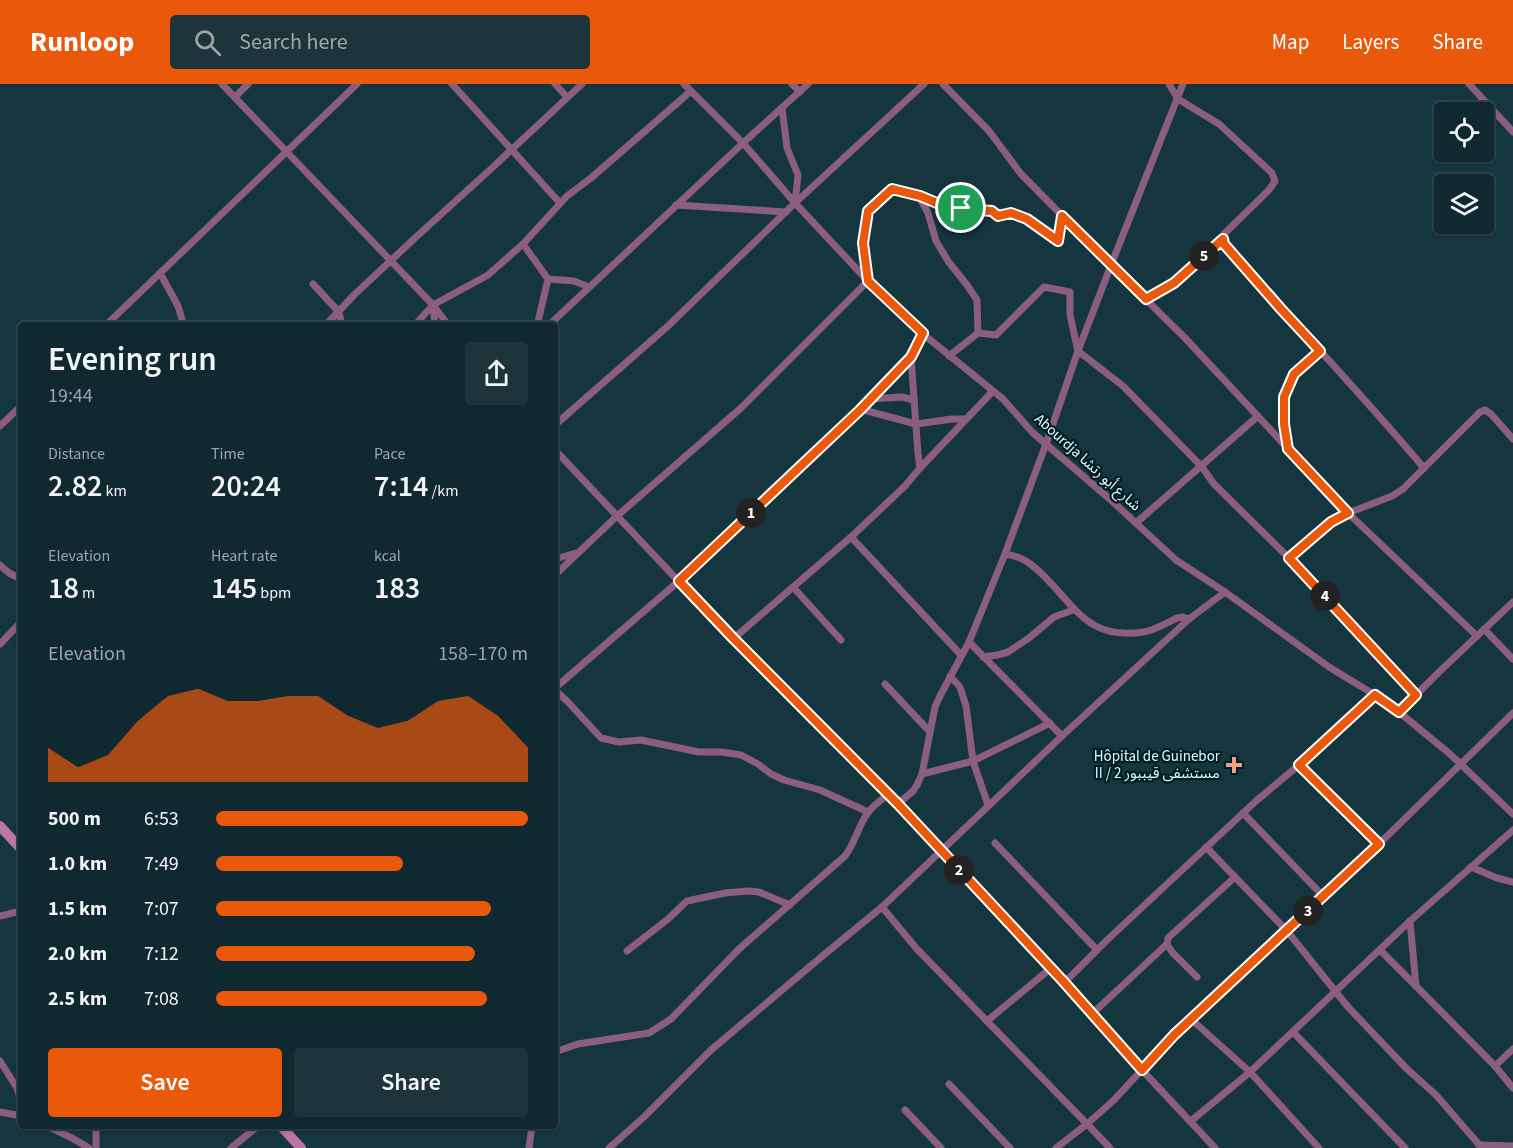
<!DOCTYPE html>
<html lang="en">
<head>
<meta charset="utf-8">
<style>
  :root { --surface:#10282f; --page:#1e343b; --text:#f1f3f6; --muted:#9ca6aa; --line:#30444b; --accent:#ea580c }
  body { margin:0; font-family:"Source Sans 3","Noto Sans Arabic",sans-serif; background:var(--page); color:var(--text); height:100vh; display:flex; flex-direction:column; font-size:22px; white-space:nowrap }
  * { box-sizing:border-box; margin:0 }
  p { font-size:20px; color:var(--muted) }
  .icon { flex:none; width:33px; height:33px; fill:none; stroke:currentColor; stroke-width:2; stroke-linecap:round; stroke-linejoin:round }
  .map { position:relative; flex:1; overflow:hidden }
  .side { position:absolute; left:18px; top:238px; width:540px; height:807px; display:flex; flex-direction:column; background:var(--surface); border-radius:6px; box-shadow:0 2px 4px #0004,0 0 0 2px var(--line) }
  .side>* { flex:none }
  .fabs { position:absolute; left:1434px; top:18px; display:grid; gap:12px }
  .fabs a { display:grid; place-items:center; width:60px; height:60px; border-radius:6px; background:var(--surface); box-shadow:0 2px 4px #0004,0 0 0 2px var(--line); font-size:30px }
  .pin { position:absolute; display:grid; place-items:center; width:51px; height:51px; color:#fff; margin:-26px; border:3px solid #fff; border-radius:50%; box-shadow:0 2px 6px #0007 }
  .km { position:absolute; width:30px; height:30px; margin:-15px; border-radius:50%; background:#222; color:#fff; font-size:16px; line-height:30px; text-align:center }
  .round { display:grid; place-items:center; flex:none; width:63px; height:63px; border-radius:6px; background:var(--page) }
  .summary { display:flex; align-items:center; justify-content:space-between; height:102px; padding:0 30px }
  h1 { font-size:33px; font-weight:600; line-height:45px }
  .metrics { display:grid; grid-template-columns:repeat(3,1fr); gap:9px; height:102px; padding:6px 30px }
  .metrics div { display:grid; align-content:center }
  .metrics b { font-size:30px; font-weight:600 }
  .metrics small { font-size:16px; font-weight:400 }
  .metrics p { font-size:16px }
  .chart { height:168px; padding:12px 30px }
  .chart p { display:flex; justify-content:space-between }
  .chart svg { width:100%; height:108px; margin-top:6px; fill:var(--accent); opacity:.7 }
  .action { display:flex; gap:12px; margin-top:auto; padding:12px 30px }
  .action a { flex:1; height:69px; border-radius:6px; background:var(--accent); color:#fff; font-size:24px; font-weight:600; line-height:69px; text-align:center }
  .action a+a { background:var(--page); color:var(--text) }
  ul { padding:0 30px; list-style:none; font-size:20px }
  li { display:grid; grid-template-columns:96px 72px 1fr; align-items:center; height:45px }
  li i { height:15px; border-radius:8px; background:var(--accent) }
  header { display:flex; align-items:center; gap:36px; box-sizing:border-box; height:84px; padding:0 30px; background:var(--accent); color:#fff }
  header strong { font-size:28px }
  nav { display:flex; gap:33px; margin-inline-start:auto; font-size:21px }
  .search { width:420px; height:54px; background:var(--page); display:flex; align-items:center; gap:15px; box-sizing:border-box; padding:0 21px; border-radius:6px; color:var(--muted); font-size:22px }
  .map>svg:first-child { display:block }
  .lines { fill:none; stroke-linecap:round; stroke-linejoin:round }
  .street { stroke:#8a5e7c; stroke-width:7 }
  .secondary { stroke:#bc75a7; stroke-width:10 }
  .route-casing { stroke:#fff; stroke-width:12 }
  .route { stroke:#ea580c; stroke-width:8 }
  .poi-dot { fill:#f39f84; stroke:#001d26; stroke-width:2 }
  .labels { text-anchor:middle; stroke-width:4.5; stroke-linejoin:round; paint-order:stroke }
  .street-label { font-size:15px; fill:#e5f8fe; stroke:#001d26 }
  .poi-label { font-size:15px; fill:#e5f8fe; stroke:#001d26; text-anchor:end }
</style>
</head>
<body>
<header>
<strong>Runloop</strong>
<div class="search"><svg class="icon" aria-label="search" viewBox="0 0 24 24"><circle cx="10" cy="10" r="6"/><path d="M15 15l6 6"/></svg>Search here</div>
<nav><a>Map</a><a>Layers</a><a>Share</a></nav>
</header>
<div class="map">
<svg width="1513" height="1064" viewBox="0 0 1513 1064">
  <rect width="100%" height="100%" fill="#15363f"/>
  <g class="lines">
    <g class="street">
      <path d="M222 0 433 221 435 242"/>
      <path d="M452 0 560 119"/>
      <path d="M555 0 567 13"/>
      <path d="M684 0 743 59 795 119 868 197 923 250 1003 315 1032 348 1112 417 1176 476 1225 508 1329 583 1375 611 1399 628 1450 670 1513 730"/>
      <path d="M792 0 800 8"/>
      <path d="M943 0 989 47 1021 90 1111 181 1185 254 1348 429 1477 552"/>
      <path d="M1169 0 1178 15 1219 40 1272 89 1275 97 1269 106 1224 150 1223 155 1224 160C1290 235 1359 307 1424 384"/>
      <path d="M1469 0 1513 48"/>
      <path d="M235 13 248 0"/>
      <path d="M782 24 787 64 798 91 795 119"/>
      <path d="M919 112 949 124 992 127 998 131 1011 129 1027 135 1058 157 1062 131"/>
      <path d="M676 121 786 128"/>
      <path d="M523 160 548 195 537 242"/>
      <path d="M160 189 178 222 184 242"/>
      <path d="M548 195 574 197 589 203"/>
      <path d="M313 200 339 228 342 242"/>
      <path d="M1146 215 1174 199 1223 155"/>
      <path d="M433 221 449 242"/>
      <path d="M105 242 357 0"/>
      <path d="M325 242 354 211 415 154 493 83 582 0"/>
      <path d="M414 242 433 221 488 191 523 160 567 112 591 94 691 7"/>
      <path d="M548 242 743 59 808 0"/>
      <path d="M949 272 978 249"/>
      <path d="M911 273 918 370 920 384"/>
      <path d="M870 315 902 313 914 316"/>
      <path d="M860 325 916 340 952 335H966"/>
      <path d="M555 341 668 242 795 119 924 0"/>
      <path d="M0 342 21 322"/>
      <path d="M1288 365 1284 340V313L1294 290 1320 267"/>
      <path d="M555 366 733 555 898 720 1063 897 1142 986 1215 1064"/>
      <path d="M1136 439 1258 332"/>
      <path d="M851 453 961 571"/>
      <path d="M1005 470C1010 471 1017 472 1022 475 1031 479 1038 486 1044 492 1077 525 1089 556 1143 548 1154 547 1166 539 1177 534L1183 533 1189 535"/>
      <path d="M555 475 576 469"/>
      <path d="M0 481 9 489 21 495"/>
      <path d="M555 491 617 432 741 324 868 197 863 159 868 127 893 105 919 112 928 129 936 157 948 177 967 201 977 216 978 249 996 251 1044 203 1070 208V231L1078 267 1123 302 1202 383 1214 400 1289 474"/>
      <path d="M793 503 841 556"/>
      <path d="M1484 545 1513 575"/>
      <path d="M733 555 851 453 905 402 920 384 993 307"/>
      <path d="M969 558 1062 652"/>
      <path d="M0 560 21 538"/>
      <path d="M983 573 997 571 1008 568 1029 554 1054 533 1073 526"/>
      <path d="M950 592 960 603 966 622 973 677 988 721"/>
      <path d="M885 600 930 648"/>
      <path d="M555 604 679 497 860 325 911 273 923 250"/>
      <path d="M555 606 568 618 601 654 619 658 641 656 699 668H722L741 671 758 680 771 690 784 696 820 706 868 728"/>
      <path d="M1416 611 1289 474 1331 438 1338 433 1392 412 1403 405 1480 328 1485 326 1491 330 1513 355"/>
      <path d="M1399 628 1439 588 1513 518"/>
      <path d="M1299 681 1379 760"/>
      <path d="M922 690 973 677 1050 639"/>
      <path d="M898 720 913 707 917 701 922 690 935 623 940 612 969 558 1005 470 1046 360 1078 267 1111 181 1183 0"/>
      <path d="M1243 729 1323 812"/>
      <path d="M995 759 1097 866"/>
      <path d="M1206 763 1287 847 1348 923 1407 985 1436 1011 1482 1064"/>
      <path d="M1471 783 1497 794 1513 798"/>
      <path d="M882 823 916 864 1087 1040 1056 1064"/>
      <path d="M0 832 21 827"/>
      <path d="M1410 837 1416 902 1495 982"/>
      <path d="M1380 866 1416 902"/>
      <path d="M627 867 668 835 687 817 725 809 748 807 759 808 790 821"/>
      <path d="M1197 893 1172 868 1167 860 1168 854 1235 793"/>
      <path d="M1063 897 1069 894 1106 857 1256 717 1299 681 1375 611"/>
      <path d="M1093 929 1167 860"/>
      <path d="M1192 936 1250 988 1319 1064"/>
      <path d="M987 937 1051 884"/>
      <path d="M1293 948 1405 1064"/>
      <path d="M1513 965 1495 982 1513 1004"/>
      <path d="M555 968 578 960 649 949 671 935 739 865 845 772C855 759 858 743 867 730 872 722 881 716 888 711"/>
      <path d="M0 977 17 1004 21 1017"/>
      <path d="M949 1000 1010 1064"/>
      <path d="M905 1026 941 1064"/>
      <path d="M0 1028 21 1032"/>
      <path d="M1191 1037 1250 988 1410 837 1513 746"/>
      <path d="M47 1042 72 1054 89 1064"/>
      <path d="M96 1042V1064"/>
      <path d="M1479 1061 1513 1062"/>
      <path d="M231 1064 258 1042"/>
      <path d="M529 1064 532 1042"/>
      <path d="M609 1064 644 1033 711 966 820 874 882 823 1062 652 1189 535 1225 508"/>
      <path d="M1110 1064 1087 1040 1114 1016 1174 951 1379 760 1513 629"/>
    </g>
    <g class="secondary">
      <path d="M0 742 21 765"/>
      <path d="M281 1042 301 1064"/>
    </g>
  </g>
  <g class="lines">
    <g class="route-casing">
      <path id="route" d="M892 105 920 112 949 124 992 127 998 132 1011 129 1027 135 1058 157 1062 132 1146 215 1174 199 1223 155 1224 160 1281 225 1320 267 1294 290 1284 313V340L1288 365 1348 429 1331 438 1289 474 1416 611 1399 628 1375 611 1299 681 1379 760 1174 951 1142 986 1063 897 898 720 734 555 679 497 860 326 911 273 923 249 868 197 863 159 868 127Z"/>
    </g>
    <use href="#route" class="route"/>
  </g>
  <path class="poi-dot" d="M1231 672h6v6h6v6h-6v6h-6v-6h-6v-6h6z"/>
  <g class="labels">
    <g class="street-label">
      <text transform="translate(1088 378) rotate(42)" y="5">Abourdja شارع أبو رتشا</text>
    </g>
    <g class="poi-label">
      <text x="1220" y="677">Hôpital de Guinebor<tspan x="1220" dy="17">II / مستشفى قيببور 2</tspan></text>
    </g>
  </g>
</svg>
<div class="fabs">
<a><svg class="icon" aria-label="locate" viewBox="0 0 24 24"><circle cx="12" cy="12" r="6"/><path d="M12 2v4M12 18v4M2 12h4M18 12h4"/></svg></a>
<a><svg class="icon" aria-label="layers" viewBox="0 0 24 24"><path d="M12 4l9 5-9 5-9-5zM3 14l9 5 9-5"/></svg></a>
</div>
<div class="pin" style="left:961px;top:124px;background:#1e9e55"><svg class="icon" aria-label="arrive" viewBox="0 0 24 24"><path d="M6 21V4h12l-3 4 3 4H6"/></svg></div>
<b class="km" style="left:751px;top:429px">1</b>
<b class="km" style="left:959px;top:786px">2</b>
<b class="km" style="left:1308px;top:827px">3</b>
<b class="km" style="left:1325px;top:512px">4</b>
<b class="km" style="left:1204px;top:172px">5</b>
<section class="side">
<div class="summary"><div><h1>Evening run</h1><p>19:44</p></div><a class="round"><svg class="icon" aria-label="share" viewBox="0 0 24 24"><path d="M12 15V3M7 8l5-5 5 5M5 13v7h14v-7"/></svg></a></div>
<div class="metrics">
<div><p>Distance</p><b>2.82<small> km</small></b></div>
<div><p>Time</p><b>20:24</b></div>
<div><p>Pace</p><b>7:14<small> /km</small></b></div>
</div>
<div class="metrics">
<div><p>Elevation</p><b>18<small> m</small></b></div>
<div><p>Heart rate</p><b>145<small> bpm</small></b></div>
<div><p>kcal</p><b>183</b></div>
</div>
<div class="chart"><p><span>Elevation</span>158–170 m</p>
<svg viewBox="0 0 160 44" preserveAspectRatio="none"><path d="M0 44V30L10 38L20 33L30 19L40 9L50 6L60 11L70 11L80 9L90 9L100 17L110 22L120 19L130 11L140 9L150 17L160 30V44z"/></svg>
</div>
<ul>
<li><b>500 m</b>6:53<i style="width:100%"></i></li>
<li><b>1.0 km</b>7:49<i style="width:60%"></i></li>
<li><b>1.5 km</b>7:07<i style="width:88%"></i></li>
<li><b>2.0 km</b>7:12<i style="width:83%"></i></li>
<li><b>2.5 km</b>7:08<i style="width:87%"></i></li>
</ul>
<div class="action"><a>Save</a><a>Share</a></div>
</section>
</div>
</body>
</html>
